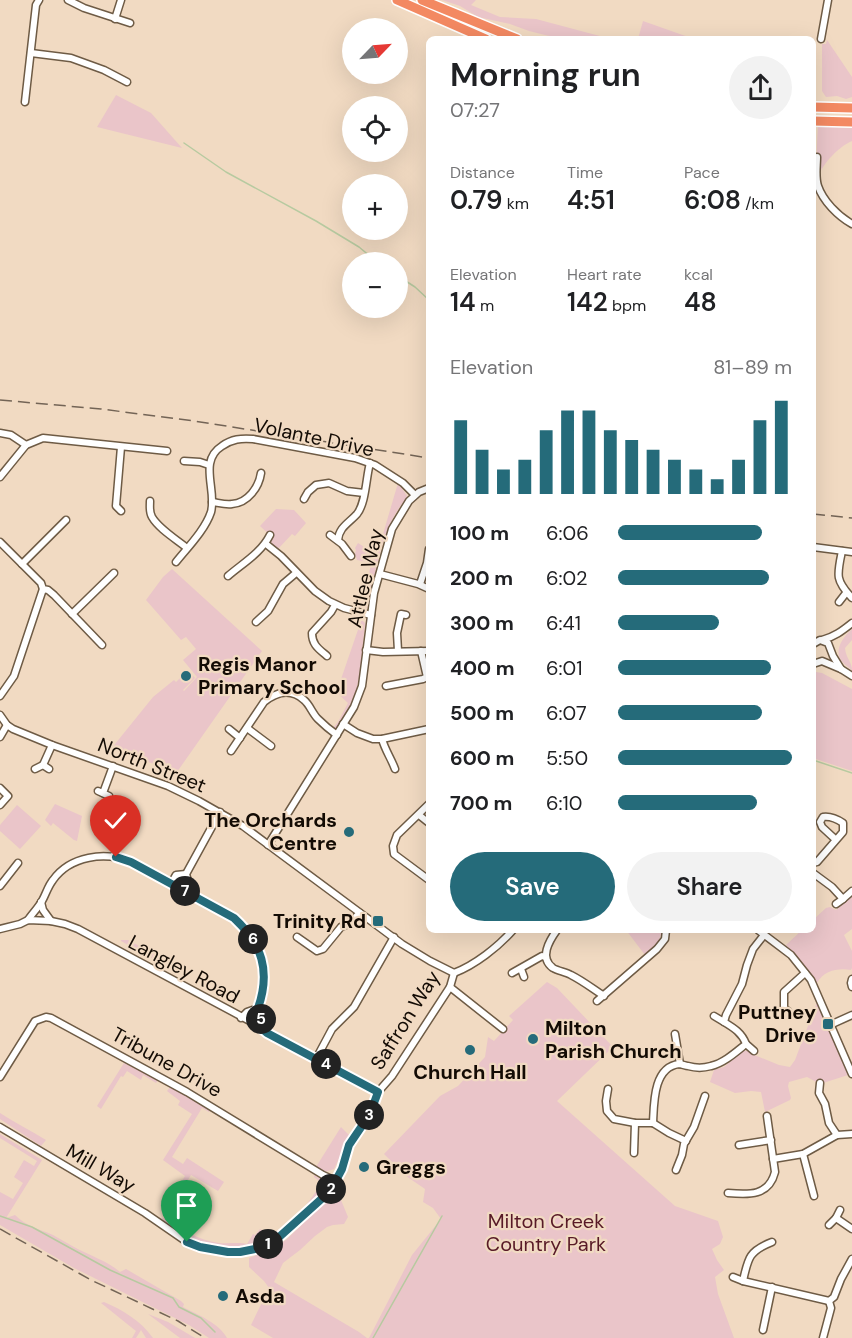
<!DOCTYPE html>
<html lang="en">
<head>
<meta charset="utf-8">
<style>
  :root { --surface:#fff; --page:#f2f2f2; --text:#202124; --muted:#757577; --accent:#256b7a }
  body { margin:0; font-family:"DM Sans",sans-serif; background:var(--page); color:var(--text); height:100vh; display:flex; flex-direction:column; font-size:22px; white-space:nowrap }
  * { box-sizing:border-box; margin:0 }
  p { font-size:20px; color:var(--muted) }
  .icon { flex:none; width:33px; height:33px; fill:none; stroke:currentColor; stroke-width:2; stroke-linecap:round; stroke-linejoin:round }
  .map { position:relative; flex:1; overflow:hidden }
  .sheet { position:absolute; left:426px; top:36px; width:390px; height:897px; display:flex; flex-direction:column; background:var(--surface); border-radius:9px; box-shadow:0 6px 24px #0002 }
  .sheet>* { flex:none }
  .needle { width:39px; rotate:65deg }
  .controls { position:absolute; left:342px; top:18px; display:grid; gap:12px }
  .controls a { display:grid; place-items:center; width:66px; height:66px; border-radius:50%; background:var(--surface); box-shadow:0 6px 24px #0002; font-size:30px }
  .pin { position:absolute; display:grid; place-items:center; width:51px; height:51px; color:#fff; margin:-62px -26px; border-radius:50% 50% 50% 0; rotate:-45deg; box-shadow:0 0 6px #0007 }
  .pin .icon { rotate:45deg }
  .km { position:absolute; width:30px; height:30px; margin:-15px; border-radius:50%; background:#222; color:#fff; font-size:16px; line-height:30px; text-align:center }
  .round { display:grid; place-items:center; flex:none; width:63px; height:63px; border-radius:32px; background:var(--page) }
  .summary { display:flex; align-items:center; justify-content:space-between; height:102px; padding:0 24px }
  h1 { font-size:33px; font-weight:600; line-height:45px }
  .figures { display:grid; grid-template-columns:repeat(3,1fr); gap:9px; height:102px; padding:6px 24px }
  .figures div { display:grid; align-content:center }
  .figures b { font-size:26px; font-weight:600 }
  .figures small { font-size:16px; font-weight:400 }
  .figures p { font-size:16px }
  .chart { height:168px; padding:12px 24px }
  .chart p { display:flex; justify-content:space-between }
  .chart svg { width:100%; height:108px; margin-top:6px; stroke:var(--accent); stroke-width:6 }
  .button { display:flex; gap:12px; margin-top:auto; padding:12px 24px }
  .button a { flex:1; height:69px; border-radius:36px; background:var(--accent); color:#fff; font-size:24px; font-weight:600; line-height:69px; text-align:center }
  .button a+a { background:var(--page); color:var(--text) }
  ul { padding:0 24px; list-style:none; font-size:20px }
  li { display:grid; grid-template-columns:96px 72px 1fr; align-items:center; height:45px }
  li i { height:15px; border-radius:8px; background:var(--accent) }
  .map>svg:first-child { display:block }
  .green { fill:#eac5c9 }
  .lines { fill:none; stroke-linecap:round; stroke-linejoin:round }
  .stream { stroke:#b7caa0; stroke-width:1.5 }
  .minor-casing { stroke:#6e5b45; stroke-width:9 }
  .highway-casing { stroke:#fff; stroke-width:12 }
  .minor { stroke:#fff; stroke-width:6 }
  .highway { stroke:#f38962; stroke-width:9 }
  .rail { stroke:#736456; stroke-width:1.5; stroke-dasharray:12 6; stroke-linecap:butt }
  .route-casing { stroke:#fff; stroke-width:12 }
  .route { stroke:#256b7a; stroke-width:8 }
  .poi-dot { fill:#256b7a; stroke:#f1dac2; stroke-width:2 }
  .labels { text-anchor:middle; stroke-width:4.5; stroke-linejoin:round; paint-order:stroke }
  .street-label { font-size:20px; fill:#130b04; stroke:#f1dac2 }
  .poi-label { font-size:20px; font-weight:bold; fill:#130b04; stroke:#f1dac2; text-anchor:start }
  .park-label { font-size:20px; fill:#581a27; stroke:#f1dac2 }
</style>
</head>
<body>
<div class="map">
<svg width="852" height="1338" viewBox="0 0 852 1338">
  <rect width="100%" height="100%" fill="#f1dac2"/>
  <g class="green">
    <path d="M442 0H476L471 5 500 17 536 19 611 39H564L545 35 529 31 510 24 478 17 460 6Z"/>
    <path d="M643 21 694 39H638Z"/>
    <path d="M827 40 852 77V97L846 99 837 96 826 97 822 91V44H826Z"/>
    <path d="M116 95 151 113 182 148 97 127Z"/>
    <path d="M818 126 852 128V141C838 147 824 163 818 176 816 159 817 143 818 126Z"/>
    <path d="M398 483 407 496 406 499C382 526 376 570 368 605L366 609 362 610 360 608 371 565 367 562 357 560 355 554 356 550 355 548 358 543 375 554 378 551Z"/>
    <path d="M276 509 294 510 306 523 295 536 292 534 278 549 270 542 273 538 260 526Z"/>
    <path d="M172 569 262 651 177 772 111 749 153 697 174 680 176 682 188 670 195 678 183 690 184 691 197 677 183 660 196 649 186 637 181 640 146 600 163 577Z"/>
    <path d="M361 621H363L365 623C362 647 362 674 354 698 350 710 342 720 336 730L333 728 338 722 348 703 333 689 339 685Z"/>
    <path d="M852 629V640L845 648C846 659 852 661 852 671 849 667 843 664 841 660 834 649 844 636 852 629Z"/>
    <path d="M816 672 822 673 852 689V771L813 758V673Z"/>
    <path d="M55 804 82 816 77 841 74 840 53 823 51 826 45 820Z"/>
    <path d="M17 805 41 826 20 849 0 831V825Z"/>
    <path d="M852 896V929L844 935 852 951V968L851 970C839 968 824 970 817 983L808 970 786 945 802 930H813V920L826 908 830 907 836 910Z"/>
    <path d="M626 930H662L659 942 645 955Z"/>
    <path d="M121 940H128L172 963 178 973 121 941Z"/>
    <path d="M547 982 557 988 613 1047 557 1101 675 1206 718 1221 723 1237 720 1244 712 1249 717 1260 724 1270 715 1277 718 1294 734 1338H369L412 1255 441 1219 433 1208 423 1202 425 1189 406 1176 384 1154 440 1096 458 1086 485 1057 488 1037 494 1041 513 1020 509 1016Z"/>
    <path d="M817 1002 848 1075 820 1084 807 1077 789 1082 788 1086 791 1098 790 1100 765 1112 761 1092 751 1091 735 1093 710 1082 714 1070 724 1067 743 1051H748L752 1054 779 1065 790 1067 795 1060Z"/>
    <path d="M124 1063 158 1080 156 1083 143 1075 141 1080 127 1071 123 1077 121 1076 101 1109 97 1106Z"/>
    <path d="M171 1086 210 1111 209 1112 202 1108 172 1157 183 1164 187 1158 224 1182 218 1191 191 1175 170 1210 192 1224 190 1226 169 1213 166 1209 170 1201 185 1176 163 1160 192 1114 178 1105 180 1101 167 1091Z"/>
    <path d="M0 1113C15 1123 30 1130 46 1140L41 1146 0 1119Z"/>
    <path d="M341 1127 350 1136 334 1169 325 1172 316 1167Z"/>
    <path d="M0 1134 42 1160 6 1218 15 1215C26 1226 39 1229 53 1235 60 1239 67 1243 74 1247 89 1255 107 1261 120 1272L126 1269 181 1301 184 1304 183 1307C198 1315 219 1323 227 1338H209L189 1325 74 1268 0 1225V1192L13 1199 23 1183 14 1177 24 1160 34 1166 37 1161 0 1138Z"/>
    <path d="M314 1175C320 1179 327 1181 325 1190 290 1226 255 1263 199 1242 184 1236 172 1227 159 1219L163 1218C181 1229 198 1240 219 1243 228 1244 240 1242 247 1244L253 1234 255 1235 260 1229 270 1235C293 1225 308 1203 322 1183L314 1177Z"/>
    <path d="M332 1197H335L341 1200 348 1217 344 1224 333 1225 327 1227 315 1236 300 1250 283 1263 274 1282 359 1332 367 1338H273L251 1325 269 1288 264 1281 249 1267V1258L269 1250 286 1240 328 1199Z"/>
    <path d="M104 1302C123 1310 141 1321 153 1338H146L141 1330 136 1338H132L136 1331C124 1322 113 1312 101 1303Z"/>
    <path d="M148 1314 168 1322 195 1338H180Z"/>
  </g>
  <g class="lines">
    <g class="stream">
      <path d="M184 143 226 172 316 221 359 247 377 262"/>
      <path d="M398 276 415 287 429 300"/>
      <path d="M813 760 852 773"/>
      <path d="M0 1216 32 1227 110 1270 173 1298 179 1307 201 1318 215 1332"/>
      <path d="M373 1338 442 1216"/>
    </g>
    <g class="minor-casing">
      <g id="minor">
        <path d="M68 0 84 8 130 23"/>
        <path d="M115 19 121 0"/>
        <path d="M821 39 828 0"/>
        <path d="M31 53 71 58 104 70 127 82"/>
        <path d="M25 102 36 5 39 0"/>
        <path d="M817 157C817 166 815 177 818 186 823 201 838 216 852 224"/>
        <path d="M0 433 11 435 26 445"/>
        <path d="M184 461 200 462 209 465"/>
        <path d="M0 477 26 445 43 438 167 451"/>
        <path d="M304 499 308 492 316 485 329 483 347 491 364 493"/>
        <path d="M150 501C150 507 149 512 152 517 159 529 176 539 187 548"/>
        <path d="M212 502C219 503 226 505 232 504 248 503 259 487 261 473"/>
        <path d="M121 511 116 506 121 447"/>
        <path d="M330 535 342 544 351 556"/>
        <path d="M338 540C339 527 349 523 357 514 366 503 366 477 370 463"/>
        <path d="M0 542 41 583 43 589 48 590 54 595 102 645"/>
        <path d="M266 544 281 556 315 591 329 601 344 608 371 615"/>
        <path d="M813 547 852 552"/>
        <path d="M842 551C837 575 835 580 852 598"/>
        <path d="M176 562C188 547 205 530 211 512 217 490 198 461 222 446 232 439 241 438 253 439L355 458 375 465 403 483 415 495"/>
        <path d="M22 564 66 520"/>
        <path d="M380 574 418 584 429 589"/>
        <path d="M228 576C243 563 261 553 270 535"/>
        <path d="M420 584 427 563 429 549"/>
        <path d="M839 602 846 593"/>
        <path d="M72 614 114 573"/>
        <path d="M256 622 268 611 283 584 296 573"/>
        <path d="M822 640C834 637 842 631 852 623"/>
        <path d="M813 644 820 640 828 643 833 656 841 669"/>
        <path d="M366 650 383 652 429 651"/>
        <path d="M398 651 397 633 401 614 406 615"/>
        <path d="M327 656C319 649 312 645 312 633L331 612 335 605"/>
        <path d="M813 664 822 661 841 669 852 676"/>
        <path d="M386 686 423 679 427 677 421 651"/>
        <path d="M0 696 14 676 43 589"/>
        <path d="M0 715 7 725 13 729 52 745 168 786 199 801 243 826 402 944 430 961 454 973"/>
        <path d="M343 724 357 733 373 739H382L429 729"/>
        <path d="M247 728 271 746"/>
        <path d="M229 729 240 738"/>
        <path d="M0 737 7 725"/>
        <path d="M382 739C385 750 391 758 395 769"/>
        <path d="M231 751 264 702C276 692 291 688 304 700 310 705 312 713 318 719 324 725 330 730 337 735"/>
        <path d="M35 769 43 765"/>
        <path d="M49 769 43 765 52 745"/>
        <path d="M0 788 8 796 0 805"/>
        <path d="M98 791 109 796"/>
        <path d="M103 793 113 766"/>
        <path d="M429 804 397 835 393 846 394 854 429 880"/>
        <path d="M419 815 429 823"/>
        <path d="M268 845 354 707 362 686 374 593 392 529 409 501 419 492 429 488"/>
        <path d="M813 863 817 862 843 832V823C837 819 830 816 823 817L820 822 822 827 835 839"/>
        <path d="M813 873 832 887 843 899 836 904"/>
        <path d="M171 884 176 875 186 874"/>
        <path d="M0 886 18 863"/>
        <path d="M187 892 189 885 186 874 220 812"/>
        <path d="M843 899 852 891"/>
        <path d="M41 902 43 910 51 921"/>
        <path d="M28 920C32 914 38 908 42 901 46 894 48 886 53 880 70 856 105 851 131 862L227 914C261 935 271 971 258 1008L260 1013 261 1027"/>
        <path d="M0 929 20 924 28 920 51 921 65 924 78 929 261 1027 267 1033 378 1092"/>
        <path d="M557 930C549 941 539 958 553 968 558 971 566 972 571 975 583 981 593 989 604 996"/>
        <path d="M758 930 791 955 811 980 852 1074"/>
        <path d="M297 937 317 951 323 949 341 927 348 924 360 913"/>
        <path d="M521 969 524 977"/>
        <path d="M454 973C475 965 498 947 513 930"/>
        <path d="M512 973 542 956 545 957"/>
        <path d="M852 979 851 983 852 987"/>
        <path d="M450 987 503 1029"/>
        <path d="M597 1001 657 949 665 939 666 930"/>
        <path d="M788 1011 784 1009V992L805 973"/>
        <path d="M714 1016 724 1022"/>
        <path d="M241 1018 247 1012 258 1008"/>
        <path d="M830 1025 852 1015"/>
        <path d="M675 1034 680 1064"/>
        <path d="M746 1044 754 1051"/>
        <path d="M316 1059 332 1029 354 1007 394 937"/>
        <path d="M0 1077 35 1021 46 1017 51 1018 187 1092 323 1175 336 1181"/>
        <path d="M820 1083 819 1093 825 1104 829 1123 837 1135"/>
        <path d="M608 1089 606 1101 607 1111 614 1119 635 1123H653"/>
        <path d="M653 1123C654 1104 653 1067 679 1064 681 1064 686 1066 688 1066 695 1068 704 1068 711 1066 724 1063 736 1052 746 1044 742 1033 734 1028 724 1022L726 1015 742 984 747 965 753 949 764 935"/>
        <path d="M653 1123 669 1133 686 1141"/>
        <path d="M0 1127 145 1213 187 1242 200 1247 228 1252 255 1249 278 1238 327 1194 334 1184 342 1169 349 1145 370 1115 378 1092 392 1076 450 987 454 973"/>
        <path d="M739 1145 771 1140"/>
        <path d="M634 1153 635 1123"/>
        <path d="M803 1154 814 1196"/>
        <path d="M773 1159 803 1154 837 1135 852 1134"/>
        <path d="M676 1170 682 1155 684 1144 694 1127 705 1096"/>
        <path d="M728 1193C749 1195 769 1196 775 1172L767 1116"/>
        <path d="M840 1210 836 1218 852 1229"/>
        <path d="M829 1225 836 1218"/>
        <path d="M733 1277 743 1281 829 1301"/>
        <path d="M743 1281C748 1258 749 1251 772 1242"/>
        <path d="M763 1330 772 1287"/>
        <path d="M823 1338 831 1308 829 1301 834 1297 841 1279 852 1259"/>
      </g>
    </g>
    <g class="highway-casing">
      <g id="highway">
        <path d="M397 0 486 39"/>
        <path d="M422 0 517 39"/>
        <path d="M813 107 852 108"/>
        <path d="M813 121 852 122"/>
      </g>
    </g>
    <use href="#minor" class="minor"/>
    <use href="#highway" class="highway"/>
    <g class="rail">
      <path d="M0 400 101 409 194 421 429 458"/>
      <path d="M813 514 852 518"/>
      <path d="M0 1229 91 1280 178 1321 205 1338"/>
    </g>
  </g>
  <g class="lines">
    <g class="route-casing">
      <path id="route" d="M116 857 131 862 234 918C262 944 271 971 258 1008L261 1013V1028L267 1033 378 1092 370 1114 349 1145 342 1169 334 1184 327 1194 278 1238 255 1249 240 1252H228L200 1247 187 1242"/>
    </g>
    <use href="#route" class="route"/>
  </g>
  <g class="poi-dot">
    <circle cx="186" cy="676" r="6"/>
    <circle cx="349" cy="832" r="6"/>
    <rect x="372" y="915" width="12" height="12" rx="3"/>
    <rect x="822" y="1018" width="12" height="12" rx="3"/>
    <circle cx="533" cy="1039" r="6"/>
    <circle cx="470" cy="1050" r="6"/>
    <circle cx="364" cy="1167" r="6"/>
    <circle cx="223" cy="1296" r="6"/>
  </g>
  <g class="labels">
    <g class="street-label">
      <text transform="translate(314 437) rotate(12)" y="7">Volante Drive</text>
      <text transform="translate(365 578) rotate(-77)" y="7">Attlee Way</text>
      <text transform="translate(152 765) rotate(22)" y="7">North Street</text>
      <text transform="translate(184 969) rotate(28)" y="7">Langley Road</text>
      <text transform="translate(405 1020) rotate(-58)" y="7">Saffron Way</text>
      <text transform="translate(167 1062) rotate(29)" y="7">Tribune Drive</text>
      <text transform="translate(101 1168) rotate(30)" y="7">Mill Way</text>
    </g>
    <g class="poi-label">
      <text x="198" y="671">Regis Manor<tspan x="198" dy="23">Primary School</tspan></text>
      <text x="337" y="827" text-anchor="end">The Orchards<tspan x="337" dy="23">Centre</tspan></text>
      <text x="366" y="928" text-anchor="end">Trinity Rd</text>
      <text x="816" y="1019" text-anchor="end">Puttney<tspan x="816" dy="23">Drive</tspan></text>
      <text x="545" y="1035">Milton<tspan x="545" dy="23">Parish Church</tspan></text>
      <text x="470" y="1079" text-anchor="middle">Church Hall</text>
      <text x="376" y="1174">Greggs</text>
      <text x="235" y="1303">Asda</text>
    </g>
    <g class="park-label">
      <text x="546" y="1228">Milton Creek<tspan x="546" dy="23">Country Park</tspan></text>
    </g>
  </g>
</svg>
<div class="controls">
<a><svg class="needle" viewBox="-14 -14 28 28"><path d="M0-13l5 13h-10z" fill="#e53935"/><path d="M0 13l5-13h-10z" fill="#757577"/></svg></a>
<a><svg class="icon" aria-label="locate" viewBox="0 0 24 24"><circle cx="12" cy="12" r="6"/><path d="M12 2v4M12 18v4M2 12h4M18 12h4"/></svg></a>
<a>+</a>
<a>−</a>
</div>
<div class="pin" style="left:187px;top:1242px;background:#1e9e55"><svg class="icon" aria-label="arrive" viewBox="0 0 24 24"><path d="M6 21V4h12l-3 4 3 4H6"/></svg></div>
<div class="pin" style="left:116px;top:857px;background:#d93025"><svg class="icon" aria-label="check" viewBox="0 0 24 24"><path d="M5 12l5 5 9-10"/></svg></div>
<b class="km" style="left:268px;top:1244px">1</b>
<b class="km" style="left:331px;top:1189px">2</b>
<b class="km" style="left:369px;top:1115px">3</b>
<b class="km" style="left:326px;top:1064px">4</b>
<b class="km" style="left:261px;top:1019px">5</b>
<b class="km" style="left:253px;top:939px">6</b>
<b class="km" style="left:185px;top:891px">7</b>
<section class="sheet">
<div class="summary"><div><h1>Morning run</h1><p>07:27</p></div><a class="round"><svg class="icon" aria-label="share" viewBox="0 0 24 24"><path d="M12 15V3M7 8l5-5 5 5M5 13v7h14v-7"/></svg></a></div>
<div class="figures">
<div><p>Distance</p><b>0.79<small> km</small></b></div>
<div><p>Time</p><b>4:51</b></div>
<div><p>Pace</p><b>6:08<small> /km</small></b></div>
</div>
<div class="figures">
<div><p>Elevation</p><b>14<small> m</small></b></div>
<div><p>Heart rate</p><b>142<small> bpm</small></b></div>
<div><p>kcal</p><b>48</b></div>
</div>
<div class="chart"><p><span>Elevation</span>81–89 m</p>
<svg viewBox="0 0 160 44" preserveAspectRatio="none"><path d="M5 44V14M15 44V26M25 44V34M35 44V30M45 44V18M55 44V10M65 44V10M75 44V18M85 44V22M95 44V26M105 44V30M115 44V34M125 44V38M135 44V30M145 44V14M155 44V6"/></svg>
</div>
<ul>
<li><b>100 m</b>6:06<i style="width:83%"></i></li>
<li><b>200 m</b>6:02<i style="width:87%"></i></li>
<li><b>300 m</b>6:41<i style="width:58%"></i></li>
<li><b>400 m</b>6:01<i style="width:88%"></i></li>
<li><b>500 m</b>6:07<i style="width:83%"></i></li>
<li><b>600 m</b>5:50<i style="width:100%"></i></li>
<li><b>700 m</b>6:10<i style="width:80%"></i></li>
</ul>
<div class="button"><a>Save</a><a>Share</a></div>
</section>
</div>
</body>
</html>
